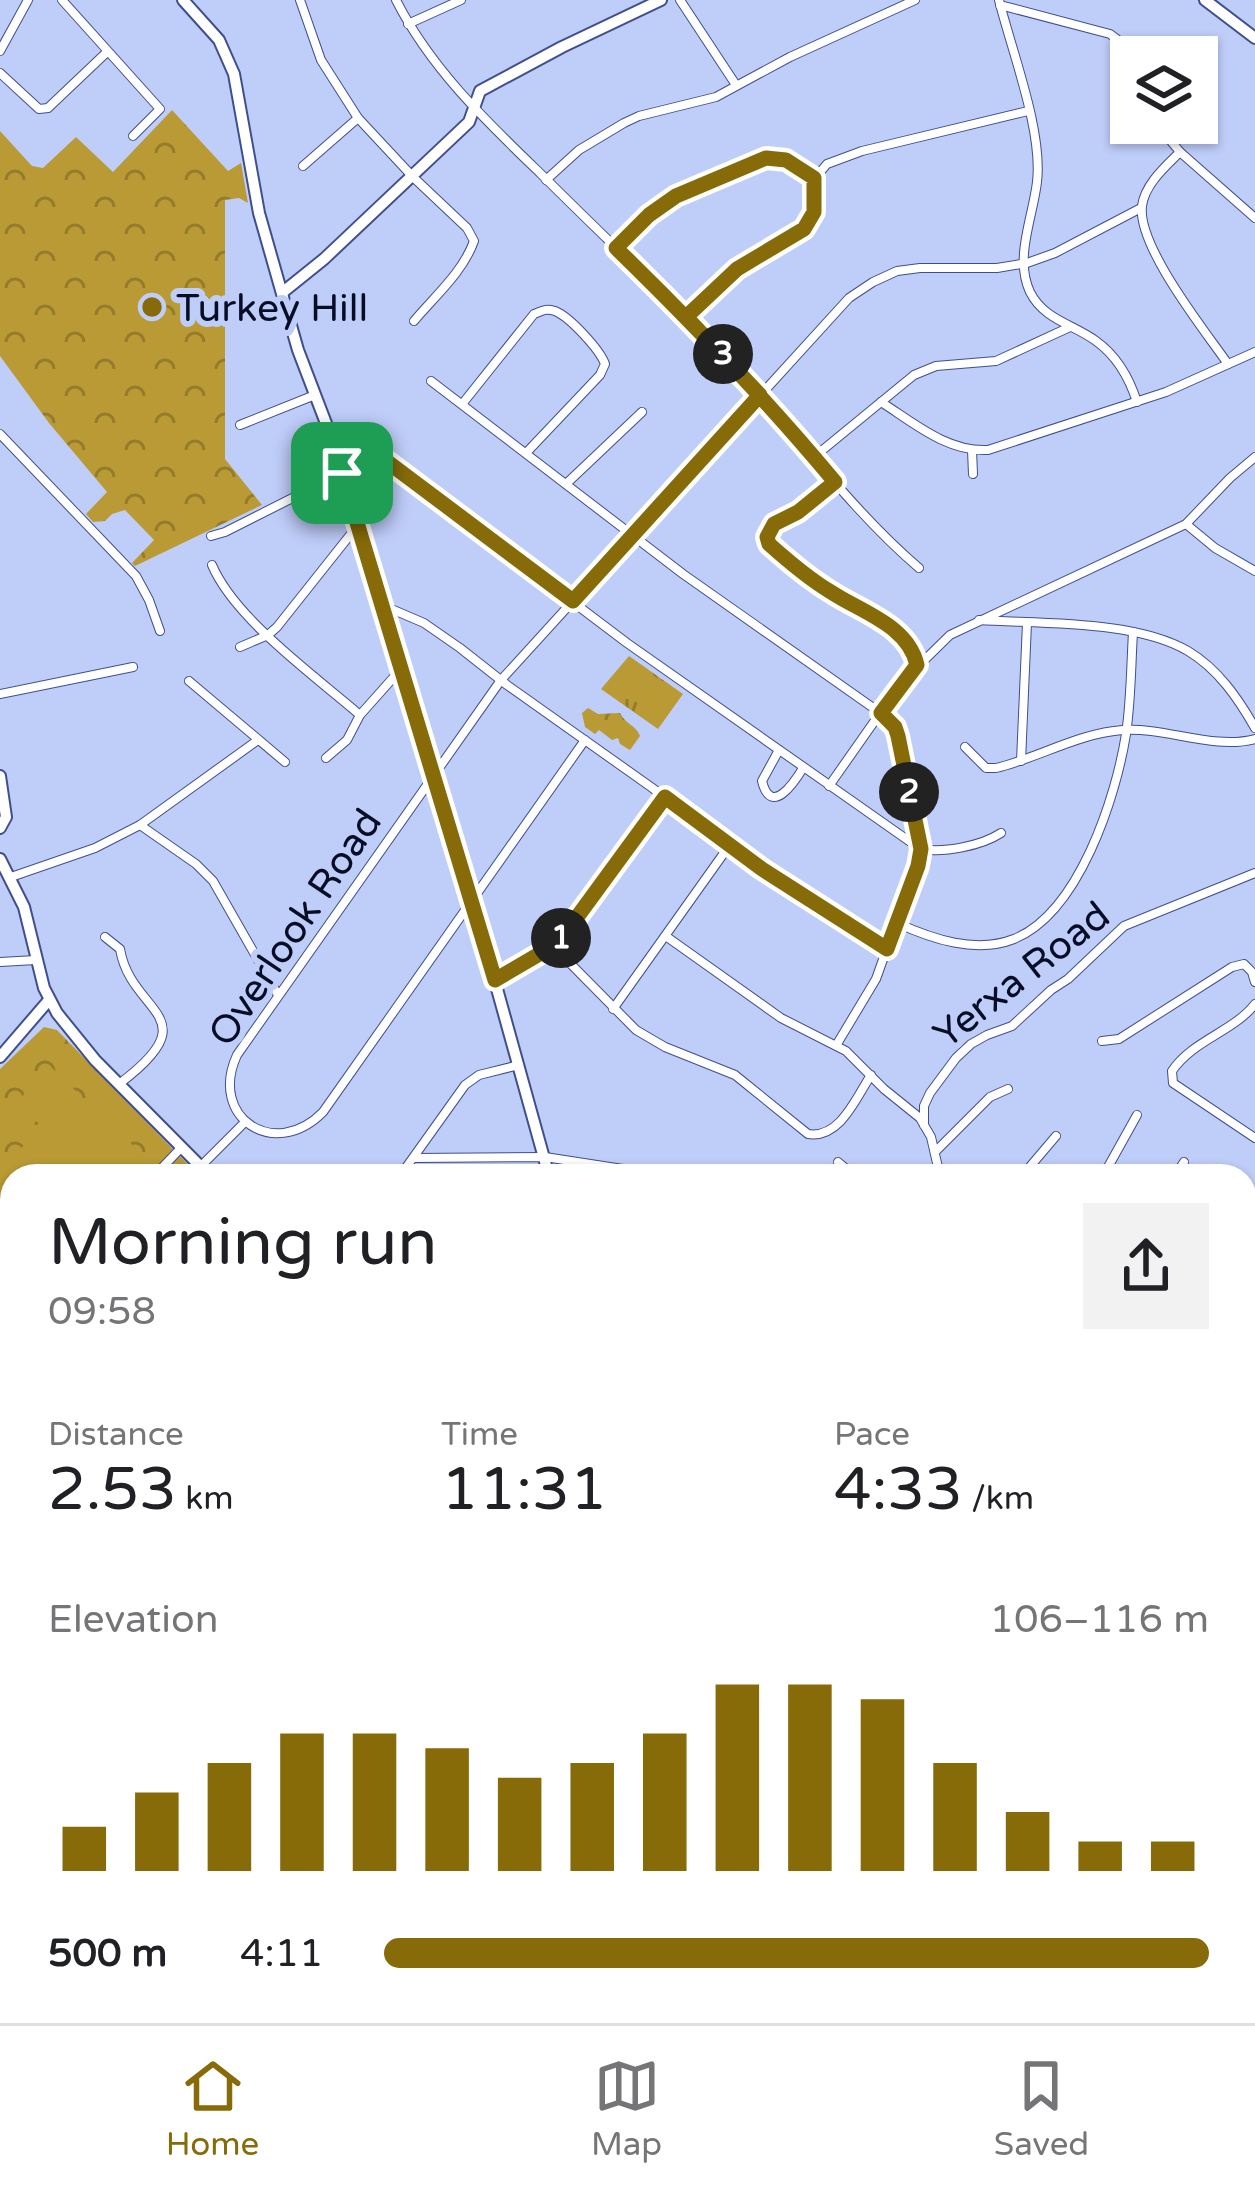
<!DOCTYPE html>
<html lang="en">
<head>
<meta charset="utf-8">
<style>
  :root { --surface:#fff; --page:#f2f2f2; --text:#202124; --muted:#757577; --line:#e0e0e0; --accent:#866b08 }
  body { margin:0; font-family:"Varela Round",sans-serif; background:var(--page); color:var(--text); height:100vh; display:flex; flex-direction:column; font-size:45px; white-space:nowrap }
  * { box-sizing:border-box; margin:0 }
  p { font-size:39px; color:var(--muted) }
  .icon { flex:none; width:66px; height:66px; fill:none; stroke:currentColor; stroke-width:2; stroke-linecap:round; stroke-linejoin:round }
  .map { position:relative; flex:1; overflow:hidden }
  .drawer { position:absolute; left:0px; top:1164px; width:1257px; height:861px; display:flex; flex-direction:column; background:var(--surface); border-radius:36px 36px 0 0; box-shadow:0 3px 9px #0004 }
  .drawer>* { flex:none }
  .controls { position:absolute; left:1110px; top:36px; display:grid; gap:24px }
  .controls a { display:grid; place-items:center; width:108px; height:108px; border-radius:0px; background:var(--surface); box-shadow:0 3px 9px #0004; font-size:60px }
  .pin { position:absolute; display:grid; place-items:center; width:102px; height:102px; color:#fff; margin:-51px; border-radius:24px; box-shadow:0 6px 18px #0006 }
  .km { position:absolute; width:60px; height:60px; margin:-30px; border-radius:50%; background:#222; color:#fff; font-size:33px; line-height:60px; text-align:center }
  .round { display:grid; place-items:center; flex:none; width:126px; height:126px; border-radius:0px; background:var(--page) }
  .headline { display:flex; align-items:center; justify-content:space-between; height:204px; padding:0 48px }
  h1 { font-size:66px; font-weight:600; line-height:90px }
  .metrics { display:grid; grid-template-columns:repeat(3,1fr); gap:18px; height:204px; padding:12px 48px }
  .metrics div { display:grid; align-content:center }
  .metrics b { font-size:60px; font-weight:600 }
  .metrics small { font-size:33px; font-weight:400 }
  .metrics p { font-size:33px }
  .chart { height:336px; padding:24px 48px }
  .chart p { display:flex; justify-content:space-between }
  .chart svg { width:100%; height:216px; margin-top:12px; stroke:var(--accent); stroke-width:6 }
  ul { padding:0 48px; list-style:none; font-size:39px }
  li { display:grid; grid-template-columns:192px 144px 1fr; align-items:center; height:90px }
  li i { height:30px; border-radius:15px; background:var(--accent) }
  .dock { display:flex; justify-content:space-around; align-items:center; height:168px; border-top:3px solid var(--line); background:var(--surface); font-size:33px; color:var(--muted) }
  .dock a { display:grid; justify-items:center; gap:6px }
  .dock .active { color:var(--accent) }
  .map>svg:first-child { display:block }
  .grass { fill:url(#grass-tufts) }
  .forest { fill:url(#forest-crowns) }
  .pitch { fill:#ba9a34 }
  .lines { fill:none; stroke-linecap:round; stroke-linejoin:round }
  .street-casing { stroke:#3f4f8e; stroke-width:10 }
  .secondary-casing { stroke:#3f4f8e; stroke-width:14 }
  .primary-casing { stroke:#3f4f8e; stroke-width:14 }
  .street { stroke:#fff; stroke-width:8 }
  .secondary { stroke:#fff; stroke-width:10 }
  .primary { stroke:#fff; stroke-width:10 }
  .route-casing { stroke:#fff; stroke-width:24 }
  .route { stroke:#866b08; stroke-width:15 }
  .poi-dot { fill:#866b08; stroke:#bfcdf9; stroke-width:4.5 }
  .labels { text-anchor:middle; stroke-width:12; stroke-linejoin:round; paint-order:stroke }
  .poi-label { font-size:39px; fill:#080d26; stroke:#bfcdf9; text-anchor:start }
  .street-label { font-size:39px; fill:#080d26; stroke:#bfcdf9 }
</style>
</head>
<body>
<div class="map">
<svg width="1255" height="2023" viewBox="0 0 1255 2023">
  <defs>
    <pattern id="grass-tufts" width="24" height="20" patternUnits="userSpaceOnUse" patternTransform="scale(3)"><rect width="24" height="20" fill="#ba9a34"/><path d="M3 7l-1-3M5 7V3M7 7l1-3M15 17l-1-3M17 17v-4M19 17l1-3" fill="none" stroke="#957c2c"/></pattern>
    <pattern id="forest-crowns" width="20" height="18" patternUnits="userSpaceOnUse" patternTransform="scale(3)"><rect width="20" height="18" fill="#ba9a34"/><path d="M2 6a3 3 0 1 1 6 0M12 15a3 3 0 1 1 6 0" fill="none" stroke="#957c2c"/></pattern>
  </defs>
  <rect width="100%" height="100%" fill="#bfcdf9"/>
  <path class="grass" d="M629 656 683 694 658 729 601 689Z"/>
  <g class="forest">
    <path d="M172 110 228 171 241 163 248 203 239 198 225 200V459L262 505 135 566 132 563 154 540 125 510 112 514 105 521 93 522 86 514 107 492 49 423 0 356V131L32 166 43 168 76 137 113 172Z"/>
    <path d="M588 708 598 714 620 713C625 724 636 725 640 736L630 750 620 744 618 738 612 740 599 730 595 734 585 727 582 713Z"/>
    <path d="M44 1027 57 1030 199 1176H12V1237L0 1233V1069Z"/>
    <path d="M1245 1558 1255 1560V1700L1245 1708V1593H1248L1245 1584Z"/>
  </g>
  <g class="pitch">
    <path d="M632 661 679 693 664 715 617 683Z"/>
    <path d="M48 1064 84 1099 75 1116 105 1099 138 1155 103 1176H23L10 1154 59 1126C41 1125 26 1121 17 1103Z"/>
  </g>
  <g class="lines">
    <g class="street-casing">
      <g id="street">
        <path d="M62 0 160 109 133 136"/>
        <path d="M300 0 321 60 358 118 413 177 467 228 474 241C463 272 435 296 414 321"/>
        <path d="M396 0C431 69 486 121 541 174 599 232 659 288 716 347 786 418 843 503 919 568"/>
        <path d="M680 0 736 85"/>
        <path d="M999 0C1012 52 1043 131 1037 182 1033 217 1014 258 1030 292 1044 320 1073 324 1096 341 1117 356 1129 377 1137 402"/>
        <path d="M1000 5 1110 34 1118 40 1131 61"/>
        <path d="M408 24 461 0"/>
        <path d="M0 51 28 0"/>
        <path d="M0 73 39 109 48 108 107 52"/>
        <path d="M1156 123 1180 152 1255 218"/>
        <path d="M1180 152C1165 167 1145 184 1142 206 1137 246 1205 331 1228 364"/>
        <path d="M303 166 358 118"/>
        <path d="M546 180 579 150 624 123 639 116 716 97 790 57 915 0"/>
        <path d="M616 248 649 215 676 196 766 158 786 160 815 178"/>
        <path d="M686 317 737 269 804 229 814 213 815 178 827 164 862 151 1028 111"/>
        <path d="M431 381 683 574 889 719 895 727 920 856 876 979 837 1044"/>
        <path d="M881 402C914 423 947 452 988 450L1166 392 1255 352"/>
        <path d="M463 403 534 314C542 311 545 308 555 311 570 317 600 350 605 364L600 375 527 452"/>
        <path d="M240 425 315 395"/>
        <path d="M0 434 136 576 149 600 160 631"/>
        <path d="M972 450 973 474"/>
        <path d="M814 457 914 375 936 366 996 361 1070 327"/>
        <path d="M835 481 798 512 774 524 768 537 769 544C788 561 809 579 831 592 861 612 908 625 917 665"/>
        <path d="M566 484 642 412"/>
        <path d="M1186 524 1215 548 1255 571"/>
        <path d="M211 536 225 532 342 473 367 455 377 454 627 643 919 848"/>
        <path d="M212 565C235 619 315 676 360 715"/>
        <path d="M382 605 424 623 460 648 507 685 651 787 729 846 888 949"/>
        <path d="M979 620C1041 624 1135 620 1188 651 1218 669 1238 698 1255 728"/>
        <path d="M240 647 268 635 277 627 358 525"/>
        <path d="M189 681 285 762"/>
        <path d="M0 694 133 667"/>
        <path d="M585 740 323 1112C275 1161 208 1118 237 1055L501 680 849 298 873 282 897 271 920 268H997L1027 263 1055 253 1141 208"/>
        <path d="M965 747 986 768H996C1038 758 1079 733 1123 730 1166 727 1213 750 1255 739"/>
        <path d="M779 750 762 781C771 817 794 783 803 768"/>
        <path d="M326 758 347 740 360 715 401 669"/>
        <path d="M1021 761 1027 623"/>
        <path d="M829 786 902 682 950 635 1186 524 1230 478 1255 457"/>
        <path d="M140 825 196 864 213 881 278 995"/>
        <path d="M921 849C944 853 981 846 1001 833"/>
        <path d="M11 877 95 848 140 825 258 740"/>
        <path d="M897 923C932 939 976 954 1014 939 1079 913 1116 797 1126 734 1131 701 1131 666 1133 632"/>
        <path d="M105 937 120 949C131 1015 211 1015 119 1084"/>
        <path d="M667 937 781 1018 846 1051 884 1089 920 1118 931 1137 940 1176"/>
        <path d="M553 946 636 1030 665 1047 735 1075 808 1134C840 1139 856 1098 871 1075"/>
        <path d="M0 962 36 960"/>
        <path d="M495 980 553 946 564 935 665 797"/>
        <path d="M1255 1004C1233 1032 1193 1040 1172 1071L1173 1083 1255 1138"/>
        <path d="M613 1009 729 846"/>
        <path d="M1102 1041 1119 1039 1232 967 1244 964 1252 972 1255 982"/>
        <path d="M924 1125V1106L930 1093 956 1058 971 1044 987 1035 1012 1026 1051 990 1068 979 1124 926 1255 873"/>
        <path d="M936 1151 990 1097 1008 1089"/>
        <path d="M415 1158 545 1157 668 1176"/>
        <path d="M838 1162 855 1176"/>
        <path d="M200 1167 245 1122"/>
        <path d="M154 1176 181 1148"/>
        <path d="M400 1176 465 1085 479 1075 519 1065"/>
        <path d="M1022 1176 1056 1136"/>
        <path d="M1103 1176 1137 1115"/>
        <path d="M1175 1176 1184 1162"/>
        <path d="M1245 1236 1255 1222"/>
        <path d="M0 1295 12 1297"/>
        <path d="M1245 1364 1255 1362"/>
        <path d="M0 1373 12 1358"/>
        <path d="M1245 1491 1255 1494"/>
        <path d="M1245 1552 1255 1554"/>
        <path d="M0 1687 12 1674"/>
        <path d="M0 1792 12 1805"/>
        <path d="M1245 1792 1255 1783"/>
        <path d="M1 1793 12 1782"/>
        <path d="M0 1863 12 1847"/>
        <path d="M0 1921 12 1936"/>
        <path d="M71 2013 79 2023"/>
        <path d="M125 2023 135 2013"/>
        <path d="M263 2023 273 2013"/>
        <path d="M407 2023 417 2013"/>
        <path d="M503 2023 512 2013"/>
      </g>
    </g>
    <g class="secondary-casing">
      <g id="secondary">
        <path d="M183 0 219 40 234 74 259 213 298 350 332 439 382 605 470 904 494 978 549 1176"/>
        <path d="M1205 0 1255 38"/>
        <path d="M283 292 324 259 469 122 480 91 562 47 661 0"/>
        <path d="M0 776 6 817 0 828"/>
        <path d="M0 859 24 907 44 988 57 1013 95 1060 210 1176"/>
        <path d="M0 1057 49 1000"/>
        <path d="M1245 1797 1255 1807"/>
        <path d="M997 2023 1004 2013"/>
      </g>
    </g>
    <g class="primary-casing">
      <g id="primary">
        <path d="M0 1547 12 1556"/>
        <path d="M576 2013 590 2023"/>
      </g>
    </g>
    <use href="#street" class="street"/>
    <use href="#secondary" class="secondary"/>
    <use href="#primary" class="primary"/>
  </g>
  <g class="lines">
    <g class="route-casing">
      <path id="route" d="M342 473 495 980 553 946 564 935 665 797 762 869 887 949 918 866 921 849 898 736 895 727 881 713 917 665C908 625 861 612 831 592 809 579 788 561 769 544L767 537 774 524 798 512 835 482C766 399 693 323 616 248L649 215 676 196 766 158 786 160 814 178V212L804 229 737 269 686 317 760 395 573 601 377 454 367 455 342 473"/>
    </g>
    <use href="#route" class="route"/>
  </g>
  <circle class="poi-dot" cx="152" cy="307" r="12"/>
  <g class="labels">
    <g class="poi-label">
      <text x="176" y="321">Turkey Hill</text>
    </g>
    <g class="street-label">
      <text transform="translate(294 927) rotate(-56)" y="14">Overlook Road</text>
      <text transform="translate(1021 974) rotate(-38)" y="14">Yerxa Road</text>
    </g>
  </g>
</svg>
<div class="controls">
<a><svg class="icon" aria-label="layers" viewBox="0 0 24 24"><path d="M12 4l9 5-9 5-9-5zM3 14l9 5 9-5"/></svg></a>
</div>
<div class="pin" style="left:342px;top:473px;background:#1e9e55"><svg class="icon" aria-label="arrive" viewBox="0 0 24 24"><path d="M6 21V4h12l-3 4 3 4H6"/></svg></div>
<b class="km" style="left:561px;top:938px">1</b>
<b class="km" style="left:909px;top:792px">2</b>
<b class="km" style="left:723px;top:354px">3</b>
<section class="drawer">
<div class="headline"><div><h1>Morning run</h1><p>09:58</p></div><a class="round"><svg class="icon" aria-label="share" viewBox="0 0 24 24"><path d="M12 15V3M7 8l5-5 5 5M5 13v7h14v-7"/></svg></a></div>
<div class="metrics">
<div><p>Distance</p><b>2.53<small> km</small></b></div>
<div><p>Time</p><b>11:31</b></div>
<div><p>Pace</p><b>4:33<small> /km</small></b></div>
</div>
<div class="chart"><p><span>Elevation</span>106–116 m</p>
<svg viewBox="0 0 160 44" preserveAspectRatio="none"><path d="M5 44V35M15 44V28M25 44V22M35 44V16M45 44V16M55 44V19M65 44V25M75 44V22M85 44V16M95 44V6M105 44V6M115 44V9M125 44V22M135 44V32M145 44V38M155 44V38"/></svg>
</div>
<ul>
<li><b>500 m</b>4:11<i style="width:100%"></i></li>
</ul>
</section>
</div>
<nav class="dock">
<a class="active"><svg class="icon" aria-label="home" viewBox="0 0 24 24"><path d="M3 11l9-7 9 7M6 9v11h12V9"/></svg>Home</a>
<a><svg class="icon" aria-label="map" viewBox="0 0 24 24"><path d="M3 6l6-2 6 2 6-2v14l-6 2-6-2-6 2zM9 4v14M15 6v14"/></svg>Map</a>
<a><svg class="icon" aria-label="saved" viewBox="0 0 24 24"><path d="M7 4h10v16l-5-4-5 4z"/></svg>Saved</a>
</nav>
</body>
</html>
